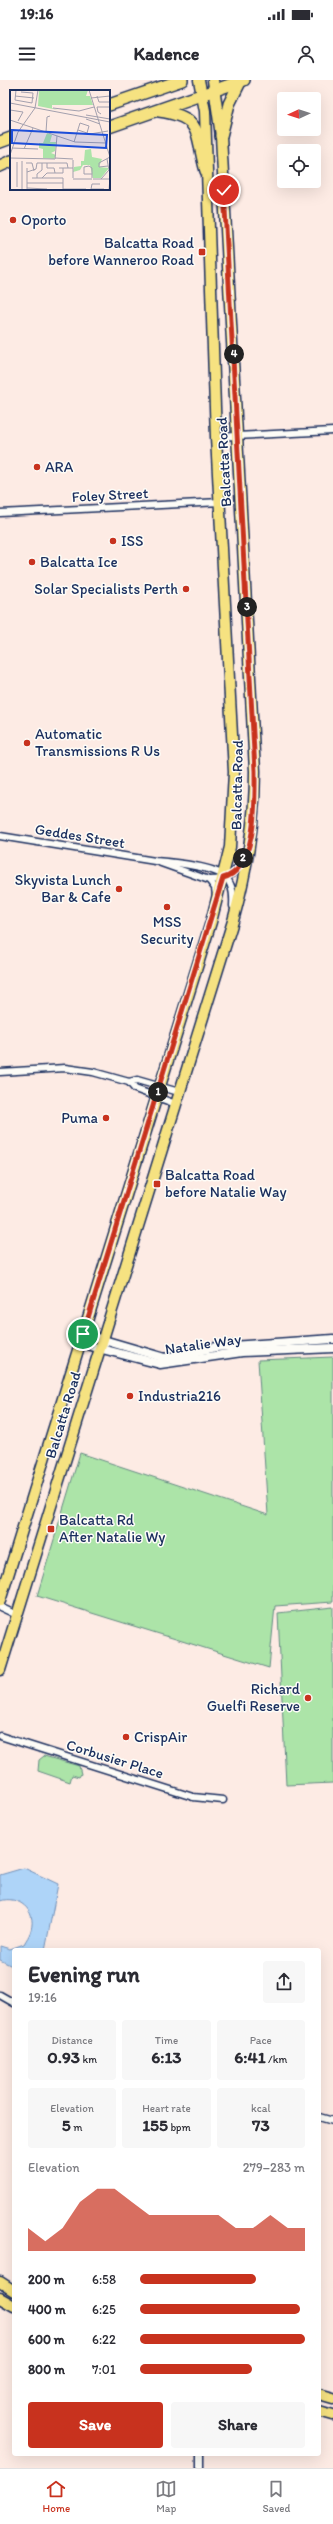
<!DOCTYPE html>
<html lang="en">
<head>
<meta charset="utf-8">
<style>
  :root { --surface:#fff; --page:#f7f7f7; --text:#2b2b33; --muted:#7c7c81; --line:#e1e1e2; --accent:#c8321e }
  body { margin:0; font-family:Itim,sans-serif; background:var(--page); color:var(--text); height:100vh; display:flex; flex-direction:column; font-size:15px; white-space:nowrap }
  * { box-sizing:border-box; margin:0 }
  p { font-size:13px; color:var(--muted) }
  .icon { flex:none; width:22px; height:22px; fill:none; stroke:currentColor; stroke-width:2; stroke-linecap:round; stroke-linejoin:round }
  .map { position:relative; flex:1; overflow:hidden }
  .sheet { position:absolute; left:12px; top:1868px; width:309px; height:508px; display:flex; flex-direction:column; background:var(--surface); border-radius:4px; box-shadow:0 4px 16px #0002 }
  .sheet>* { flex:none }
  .needle { width:26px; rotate:267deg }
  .tools { position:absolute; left:277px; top:12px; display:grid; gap:8px }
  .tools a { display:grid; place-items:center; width:44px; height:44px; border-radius:4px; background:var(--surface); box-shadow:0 4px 16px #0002; font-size:20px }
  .pin { position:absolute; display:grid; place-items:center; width:34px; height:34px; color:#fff; margin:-17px; border:2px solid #fff; border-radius:50%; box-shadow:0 1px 4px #0007 }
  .km { position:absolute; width:20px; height:20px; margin:-10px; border-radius:50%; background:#222; color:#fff; font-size:11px; line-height:20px; text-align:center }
  .round { display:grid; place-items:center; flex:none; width:42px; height:42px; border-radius:4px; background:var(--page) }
  .headline { display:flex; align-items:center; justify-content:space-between; height:68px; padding:0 16px }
  h1 { font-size:22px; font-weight:800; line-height:30px }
  .metrics { display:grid; grid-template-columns:repeat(3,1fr); gap:6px; height:68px; padding:4px 16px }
  .metrics div { display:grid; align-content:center; border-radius:4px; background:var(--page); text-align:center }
  .metrics b { font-size:17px; font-weight:800 }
  .metrics small { font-size:11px; font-weight:400 }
  .metrics p { font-size:11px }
  .chart { height:112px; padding:8px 16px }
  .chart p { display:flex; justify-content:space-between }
  .chart svg { width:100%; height:72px; margin-top:4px; fill:var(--accent); opacity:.7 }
  .action { display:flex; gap:8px; margin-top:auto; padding:8px 16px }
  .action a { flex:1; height:46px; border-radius:4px; background:var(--accent); color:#fff; font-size:16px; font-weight:800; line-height:46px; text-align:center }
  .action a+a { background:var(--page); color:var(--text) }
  ul { padding:0 16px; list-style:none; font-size:13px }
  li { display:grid; grid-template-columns:64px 48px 1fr; align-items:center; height:30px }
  li i { height:10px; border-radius:5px; background:var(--accent) }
  .status { display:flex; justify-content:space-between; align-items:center; height:28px; padding:0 20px; background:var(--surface); direction:ltr }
  .status svg { height:11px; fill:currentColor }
  header { display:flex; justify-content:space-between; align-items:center; height:52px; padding:0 16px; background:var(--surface); font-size:18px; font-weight:800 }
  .dock { display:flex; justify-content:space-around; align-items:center; height:56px; border-top:1px solid var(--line); background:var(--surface); font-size:11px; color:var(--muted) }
  .dock a { display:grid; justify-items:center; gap:2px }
  .dock .current { color:var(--accent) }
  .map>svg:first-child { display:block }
  .green { fill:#ace4a8; stroke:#648a83 }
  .water { fill:#aed4f8; stroke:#7392ba }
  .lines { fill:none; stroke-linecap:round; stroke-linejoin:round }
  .minor-casing { stroke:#1b2f5e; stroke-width:9 }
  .tertiary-casing { stroke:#1b2f5e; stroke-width:11 }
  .primary-casing { stroke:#1b2f5e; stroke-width:13 }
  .trunk-casing { stroke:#1b2f5e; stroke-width:14 }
  .minor { stroke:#fdfcf7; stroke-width:6 }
  .tertiary { stroke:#fdfcf7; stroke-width:8 }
  .primary { stroke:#f6e281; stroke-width:10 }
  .trunk { stroke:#f6e281; stroke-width:11 }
  .route-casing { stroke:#fff; stroke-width:8 }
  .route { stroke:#c8321e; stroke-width:5 }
  .poi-dot { fill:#c8321e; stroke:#fdfcf7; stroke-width:1.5 }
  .labels { text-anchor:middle; stroke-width:3; stroke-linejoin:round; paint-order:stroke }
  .poi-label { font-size:15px; fill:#1b2f5e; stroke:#fdfcf7; text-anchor:start }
  .street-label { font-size:15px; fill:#1b2f5e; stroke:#fdfcf7 }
  .inset-road { fill:none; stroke:#a3a0ae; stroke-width:1 }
  .view { fill:#1d4ed8; fill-opacity:0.15; stroke:#1d4ed8; stroke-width:2 }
  .inset-edge { fill:none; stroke:#1b2f5e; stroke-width:2 }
</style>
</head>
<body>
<div class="status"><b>19:16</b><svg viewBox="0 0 49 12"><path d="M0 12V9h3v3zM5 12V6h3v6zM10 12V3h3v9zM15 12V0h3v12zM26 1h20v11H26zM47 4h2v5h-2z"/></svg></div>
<header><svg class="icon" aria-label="menu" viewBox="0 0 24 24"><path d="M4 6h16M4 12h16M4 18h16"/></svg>Kadence<svg class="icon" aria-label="person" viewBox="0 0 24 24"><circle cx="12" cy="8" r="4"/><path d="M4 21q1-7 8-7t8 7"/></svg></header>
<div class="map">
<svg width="333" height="2388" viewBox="0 0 333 2388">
  <rect width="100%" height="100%" fill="#fdebe4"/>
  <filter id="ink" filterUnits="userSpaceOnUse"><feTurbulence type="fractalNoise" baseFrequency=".025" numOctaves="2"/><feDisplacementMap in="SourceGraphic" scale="8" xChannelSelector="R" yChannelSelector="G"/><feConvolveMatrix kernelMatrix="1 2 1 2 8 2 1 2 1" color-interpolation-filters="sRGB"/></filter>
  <g filter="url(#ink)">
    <g class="green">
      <path d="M333 1277V1522L275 1526 269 1588 37 1516 80 1373 268 1435 258 1280Z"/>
      <path d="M333 1527V1703L286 1705 278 1533Z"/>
      <path d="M44 1676 79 1686 81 1694 79 1697 72 1695 70 1702 38 1691 39 1680Z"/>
    </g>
    <path class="water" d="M24 1788 58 1804 45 1870H14V1887L0 1880V1866L10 1869 24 1864C26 1860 30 1855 31 1850 37 1830 18 1815 0 1821V1795Z"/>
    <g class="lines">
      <g class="minor-casing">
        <g id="minor">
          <path d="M216 357 333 351"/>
          <path d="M0 433 221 422"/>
          <path d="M0 756 155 781C169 782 181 783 195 786 222 791 235 796 233 826"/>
          <path d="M161 783 209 800 215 808 216 815"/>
          <path d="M209 800C230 800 237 792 245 774"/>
          <path d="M0 992 65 988 93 992 129 1002 135 1009 176 1024"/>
          <path d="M129 1002 137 1000 179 1012"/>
          <path d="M0 1527 17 1535"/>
          <path d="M0 1656 193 1717 223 1720"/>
          <path d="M0 1915 14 1923"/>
          <path d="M319 2037 333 2041"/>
          <path d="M200 2374V2388"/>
        </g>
      </g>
      <g class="tertiary-casing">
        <g id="tertiary">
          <path d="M83 1254 165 1278 216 1267 333 1259"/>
          <path d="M79 1263 160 1284 242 1272 333 1268"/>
        </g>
      </g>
      <g class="primary-casing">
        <g id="primary">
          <path d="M0 1521 211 842 230 767 234 692 216 357 205 31 199 0"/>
          <path d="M0 1590 233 841C247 791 255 743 255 691L221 56 213 0"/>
          <path d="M0 2202 14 2211"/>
          <path d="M0 2218 14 2226"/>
          <path d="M319 2314 333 2318"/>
          <path d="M319 2331 333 2335"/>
        </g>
      </g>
      <g class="trunk-casing">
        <g id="trunk">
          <path d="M109 25 182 0"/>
          <path d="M159 31C204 37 195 54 206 91"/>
          <path d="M109 47 244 0"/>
          <path d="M221 56 229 24 240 2"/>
          <path d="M0 62 11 58"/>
          <path d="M0 86 11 81"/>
        </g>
      </g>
      <use href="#minor" class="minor"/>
      <use href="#tertiary" class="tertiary"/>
      <use href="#primary" class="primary"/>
      <use href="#trunk" class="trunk"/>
    </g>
  </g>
  <g class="lines" filter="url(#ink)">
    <g class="route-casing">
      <path id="route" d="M83 1254 223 798C258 790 255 718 255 691L224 110"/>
    </g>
    <use href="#route" class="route"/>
  </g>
  <g class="poi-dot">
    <circle cx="13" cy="140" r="4"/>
    <rect x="198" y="168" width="8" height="8" rx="2"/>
    <circle cx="37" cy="387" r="4"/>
    <circle cx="113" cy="461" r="4"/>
    <circle cx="32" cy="482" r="4"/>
    <circle cx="186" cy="509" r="4"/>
    <circle cx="27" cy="663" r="4"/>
    <circle cx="119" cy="809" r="4"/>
    <circle cx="167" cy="827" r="4"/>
    <circle cx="106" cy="1038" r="4"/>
    <rect x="153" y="1100" width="8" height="8" rx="2"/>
    <circle cx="130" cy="1316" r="4"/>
    <rect x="47" y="1445" width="8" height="8" rx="2"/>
    <circle cx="308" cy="1618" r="4"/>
    <circle cx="126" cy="1657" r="4"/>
  </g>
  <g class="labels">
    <g class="poi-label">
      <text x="21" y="145">Oporto</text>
      <text x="194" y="168" text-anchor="end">Balcatta Road<tspan x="194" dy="17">before Wanneroo Road</tspan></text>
      <text x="45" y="392">ARA</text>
      <text x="121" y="466">ISS</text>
      <text x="40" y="487">Balcatta Ice</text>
      <text x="178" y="514" text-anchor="end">Solar Specialists Perth</text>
      <text x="35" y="659">Automatic<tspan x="35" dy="17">Transmissions R Us</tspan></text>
      <text x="111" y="805" text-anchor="end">Skyvista Lunch<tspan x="111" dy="17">Bar &amp; Cafe</tspan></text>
      <text x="167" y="847" text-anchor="middle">MSS<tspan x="167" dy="17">Security</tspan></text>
      <text x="98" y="1043" text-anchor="end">Puma</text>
      <text x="165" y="1100">Balcatta Road<tspan x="165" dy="17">before Natalie Way</tspan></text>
      <text x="138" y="1321">Industria216</text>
      <text x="59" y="1445">Balcatta Rd<tspan x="59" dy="17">After Natalie Wy</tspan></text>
      <text x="300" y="1614" text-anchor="end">Richard<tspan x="300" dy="17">Guelfi Reserve</tspan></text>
      <text x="134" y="1662">CrispAir</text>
    </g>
    <g class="street-label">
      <text transform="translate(224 382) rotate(-93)" y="5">Balcatta Road</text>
      <text transform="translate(110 415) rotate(-3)" y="5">Foley Street</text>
      <text transform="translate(237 705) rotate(-89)" y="5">Balcatta Road</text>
      <text transform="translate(80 756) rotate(9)" y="5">Geddes Street</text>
      <text transform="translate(203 1264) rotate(-8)" y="5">Natalie Way</text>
      <text transform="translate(63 1335) rotate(-73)" y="5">Balcatta Road</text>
      <text transform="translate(115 1679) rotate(17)" y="5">Corbusier Place</text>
    </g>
  </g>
  <g transform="translate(10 10)">
    <rect width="100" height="100" fill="#fdebe4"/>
    <path d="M29 0H78L76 6H80L83 15H42V18L48 20 28 16ZM37 43 42 45 40 52H46L45 61 41 63 46 65 44 69 33 68V59L29 58V53H33ZM81 59 82 67 92 69 89 77 99 78 91 88H83L80 75H73L70 80 63 82 64 77 71 76V71H74L75 60Z" fill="#ace4a8"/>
    <path class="inset-road" d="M6 0 5 10 22 13 23 3 11 2M79 0 100 67M85 0H98M5 6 24 8M87 6 89 12H100M81 8 100 6M0 13 100 32M43 18 69 21 84 17M0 20 13 22 8 31M91 24 88 22 87 17H100M76 25 88 27M88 27 100 29M76 29 90 34M0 30 65 52 96 53M68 40 80 44 98 41M36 42 37 27 40 26M64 52 70 33 79 36 77 43M2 58 28 59M14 59 23 38M0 65 8 42 25 18 28 0M0 68 45 69 47 46M45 68 63 69M63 70V88M16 73H22L24 81M27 73H57L58 78M37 73V78H44L45 83M98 76 89 77V73L100 67M17 78V100M49 78H63M17 82 26 79 27 73M22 88H53V100M27 88V84L32 80V73M32 88 37 83H53V78M82 88V78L79 76 74 77V84H82M63 89H82M83 89H99M91 89 99 80 97 69M17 93H53M7 97V72M17 98 37 99M53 99H76M81 99H94M81 99 82 94H90M12 100V71M99 100 100 87"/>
    <path class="view" d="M2 40 97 45 96 58 2 53Z"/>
    <rect width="100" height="100" class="inset-edge"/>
  </g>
</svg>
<div class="tools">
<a><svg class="needle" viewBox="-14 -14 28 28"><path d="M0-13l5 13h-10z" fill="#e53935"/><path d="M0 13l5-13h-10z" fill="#7c7c81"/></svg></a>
<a><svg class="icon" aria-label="locate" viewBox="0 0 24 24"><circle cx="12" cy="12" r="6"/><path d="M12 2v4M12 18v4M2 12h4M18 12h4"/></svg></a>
</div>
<div class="pin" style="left:83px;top:1254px;background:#1e9e55"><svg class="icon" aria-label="arrive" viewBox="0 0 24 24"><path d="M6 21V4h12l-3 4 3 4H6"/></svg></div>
<div class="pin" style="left:224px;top:110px;background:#d93025"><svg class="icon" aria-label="check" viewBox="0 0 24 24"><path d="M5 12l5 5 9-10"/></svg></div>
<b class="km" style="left:158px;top:1012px">1</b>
<b class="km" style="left:243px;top:778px">2</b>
<b class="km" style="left:247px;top:527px">3</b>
<b class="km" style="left:234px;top:274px">4</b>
<section class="sheet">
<div class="headline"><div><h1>Evening run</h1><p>19:16</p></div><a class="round"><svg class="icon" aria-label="share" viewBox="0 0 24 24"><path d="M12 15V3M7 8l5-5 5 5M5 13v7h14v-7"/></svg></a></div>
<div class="metrics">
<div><p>Distance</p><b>0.93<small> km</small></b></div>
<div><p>Time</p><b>6:13</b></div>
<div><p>Pace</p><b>6:41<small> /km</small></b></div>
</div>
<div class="metrics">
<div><p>Elevation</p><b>5<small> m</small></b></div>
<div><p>Heart rate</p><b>155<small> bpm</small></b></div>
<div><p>kcal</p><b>73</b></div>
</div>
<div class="chart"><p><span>Elevation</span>279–283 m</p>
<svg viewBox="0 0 160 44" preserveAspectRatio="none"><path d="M0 44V30L10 38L20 30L30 14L40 6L50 6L60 14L70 22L80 22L90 22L100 22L110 22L120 30L130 30L140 22L150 30L160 30V44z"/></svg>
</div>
<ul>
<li><b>200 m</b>6:58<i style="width:70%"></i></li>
<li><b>400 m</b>6:25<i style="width:97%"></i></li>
<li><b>600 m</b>6:22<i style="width:100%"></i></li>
<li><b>800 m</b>7:01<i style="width:68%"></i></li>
</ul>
<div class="action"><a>Save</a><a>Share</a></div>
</section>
</div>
<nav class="dock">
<a class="current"><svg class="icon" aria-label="home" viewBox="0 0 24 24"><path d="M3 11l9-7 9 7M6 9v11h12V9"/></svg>Home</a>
<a><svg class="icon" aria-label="map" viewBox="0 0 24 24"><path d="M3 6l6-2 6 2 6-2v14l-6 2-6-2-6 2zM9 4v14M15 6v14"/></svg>Map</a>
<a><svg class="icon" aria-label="saved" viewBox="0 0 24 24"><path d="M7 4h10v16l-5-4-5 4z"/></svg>Saved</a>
</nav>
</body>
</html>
